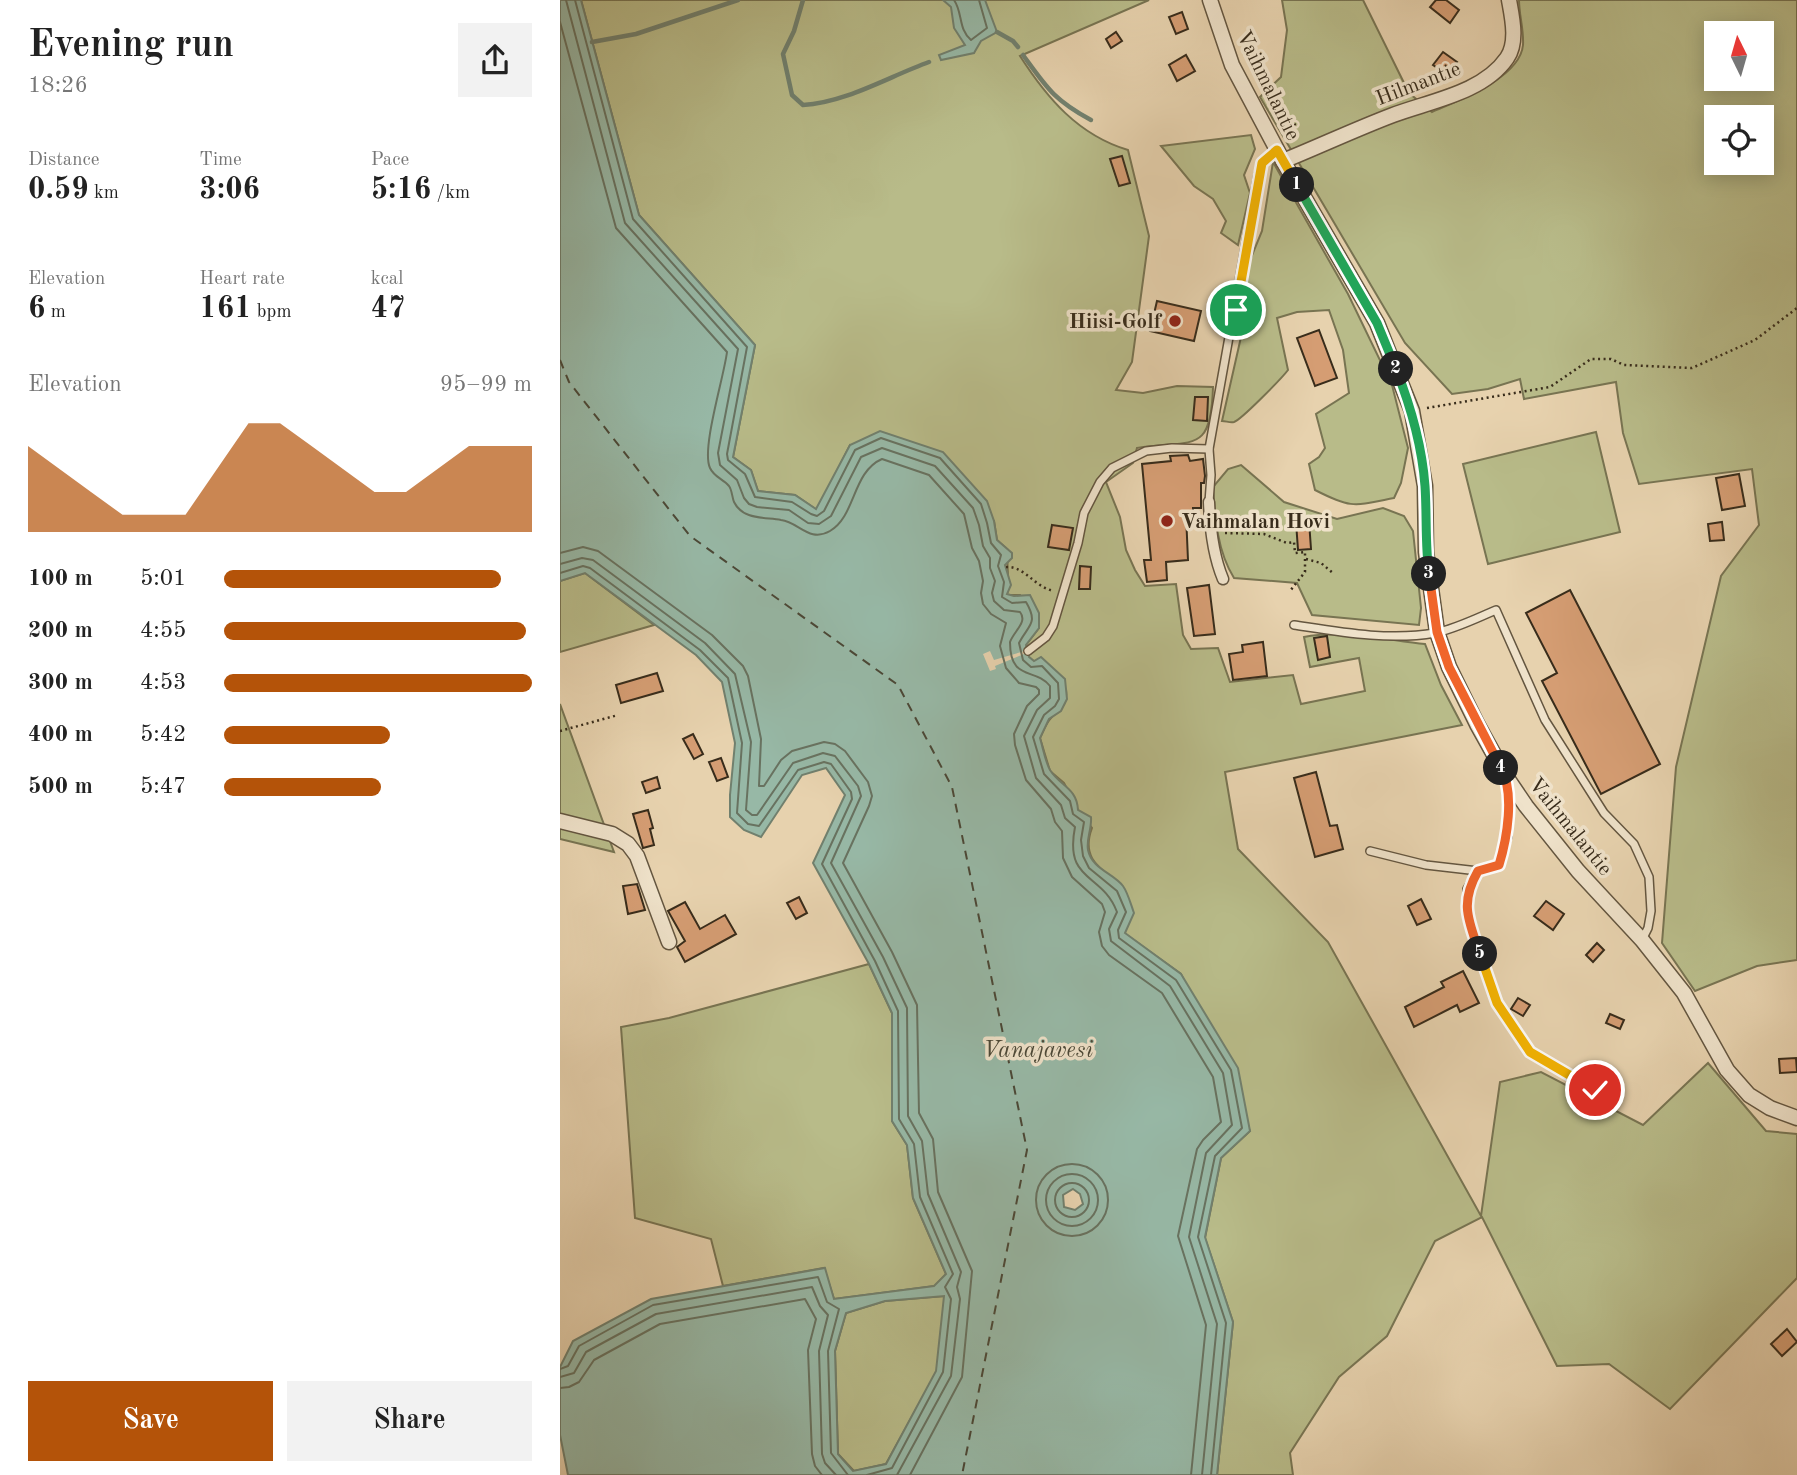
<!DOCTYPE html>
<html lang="en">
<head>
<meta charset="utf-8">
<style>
  :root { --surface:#fff; --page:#f2f2f2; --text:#222; --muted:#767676; --accent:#b45309 }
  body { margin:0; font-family:"Old Standard TT",serif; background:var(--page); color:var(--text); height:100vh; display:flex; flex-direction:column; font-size:26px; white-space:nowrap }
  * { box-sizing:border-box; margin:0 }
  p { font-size:23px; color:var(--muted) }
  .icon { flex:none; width:38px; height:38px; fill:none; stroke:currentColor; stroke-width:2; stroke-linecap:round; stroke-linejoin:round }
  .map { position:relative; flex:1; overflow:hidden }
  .side { display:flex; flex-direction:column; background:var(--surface); width:560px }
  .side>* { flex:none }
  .needle { width:46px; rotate:355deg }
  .controls { position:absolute; left:1144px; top:21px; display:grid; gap:14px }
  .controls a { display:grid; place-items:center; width:70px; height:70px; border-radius:0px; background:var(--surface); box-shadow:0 4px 18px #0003; font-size:35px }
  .pin { position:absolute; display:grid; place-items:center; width:60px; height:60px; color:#fff; margin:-30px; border:4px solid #fff; border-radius:50%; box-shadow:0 2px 7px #0007 }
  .km { position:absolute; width:35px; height:35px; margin:-18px; border-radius:50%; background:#222; color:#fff; font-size:19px; line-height:35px; text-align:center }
  .round { display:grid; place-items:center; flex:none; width:74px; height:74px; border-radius:0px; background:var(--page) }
  .headline { display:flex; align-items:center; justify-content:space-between; height:119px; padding:0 28px }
  h1 { font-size:38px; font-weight:700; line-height:52px }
  .figures { display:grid; grid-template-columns:repeat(3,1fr); gap:10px; height:119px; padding:7px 28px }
  .figures div { display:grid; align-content:center }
  .figures b { font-size:30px; font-weight:700 }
  .figures small { font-size:19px; font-weight:400 }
  .figures p { font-size:19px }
  .chart { height:196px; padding:14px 28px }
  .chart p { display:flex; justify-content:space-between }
  .chart svg { width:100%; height:126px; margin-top:7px; fill:var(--accent); opacity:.7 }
  .primary-button { display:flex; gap:14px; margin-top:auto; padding:14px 28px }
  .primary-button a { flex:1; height:80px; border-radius:0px; background:var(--accent); color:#fff; font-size:28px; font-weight:700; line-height:80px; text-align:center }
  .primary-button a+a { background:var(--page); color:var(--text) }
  ul { padding:0 28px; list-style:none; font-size:23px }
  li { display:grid; grid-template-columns:112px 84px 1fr; align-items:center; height:52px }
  li i { height:18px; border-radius:9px; background:var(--accent) }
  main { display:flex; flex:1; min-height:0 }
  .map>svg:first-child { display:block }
  .green { fill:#b8bb89; stroke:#787452; stroke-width:2; fill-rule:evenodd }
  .water { fill:#97b8a6; stroke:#71806e; stroke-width:2; fill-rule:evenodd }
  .pier { fill:#e7d2ae }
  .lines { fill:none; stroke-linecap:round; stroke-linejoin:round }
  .shore { stroke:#687260; stroke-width:2 }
  .stream { stroke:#71806e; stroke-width:4.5 }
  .ferry { stroke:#4b4837; stroke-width:2; stroke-dasharray:9 7; stroke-linecap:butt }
  .building { fill:#d59d73; stroke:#382c1b; stroke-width:2 }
  .service-casing { stroke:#645640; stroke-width:10 }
  .pedestrian-casing { stroke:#645640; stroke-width:13 }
  .minor-casing { stroke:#645640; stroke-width:17 }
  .path { stroke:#382c1b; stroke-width:2.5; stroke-dasharray:2 3.5; stroke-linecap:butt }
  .service { stroke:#efe2ca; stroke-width:7 }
  .pedestrian { stroke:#efe2ca; stroke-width:10 }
  .minor { stroke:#efe2ca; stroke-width:14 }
  .split-1-casing { stroke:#fff; stroke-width:14 }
  .split-2-casing { stroke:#fff; stroke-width:14 }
  .split-3-casing { stroke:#fff; stroke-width:14 }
  .split-4-casing { stroke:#fff; stroke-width:14 }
  .split-5-casing { stroke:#fff; stroke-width:14 }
  .split-6-casing { stroke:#fff; stroke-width:14 }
  .split-1 { stroke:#f5b400; stroke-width:9 }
  .split-2 { stroke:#22a559; stroke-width:9 }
  .split-3 { stroke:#22a559; stroke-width:9 }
  .split-4 { stroke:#f0652b; stroke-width:9 }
  .split-5 { stroke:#f0652b; stroke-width:9 }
  .split-6 { stroke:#f5b400; stroke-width:9 }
  .poi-dot { fill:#8f2418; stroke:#efe2ca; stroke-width:2.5 }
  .labels { text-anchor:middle; stroke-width:7; stroke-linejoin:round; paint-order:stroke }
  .street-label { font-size:21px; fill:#382c1b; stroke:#efe2ca }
  .poi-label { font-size:21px; font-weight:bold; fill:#382c1b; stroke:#efe2ca; text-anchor:end }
  .water-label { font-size:23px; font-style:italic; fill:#4b4837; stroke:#efe2ca }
</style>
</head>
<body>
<main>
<section class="side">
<div class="headline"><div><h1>Evening run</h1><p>18:26</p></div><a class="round"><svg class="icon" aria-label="share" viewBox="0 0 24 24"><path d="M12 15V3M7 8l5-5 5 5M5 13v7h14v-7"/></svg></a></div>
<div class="figures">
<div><p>Distance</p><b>0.59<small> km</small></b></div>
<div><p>Time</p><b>3:06</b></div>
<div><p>Pace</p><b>5:16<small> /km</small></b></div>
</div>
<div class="figures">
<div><p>Elevation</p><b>6<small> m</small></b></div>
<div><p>Heart rate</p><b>161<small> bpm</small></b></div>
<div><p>kcal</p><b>47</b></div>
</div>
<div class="chart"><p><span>Elevation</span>95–99 m</p>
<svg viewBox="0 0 160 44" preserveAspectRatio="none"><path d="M0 44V14L10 22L20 30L30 38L40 38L50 38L60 22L70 6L80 6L90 14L100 22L110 30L120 30L130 22L140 14L150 14L160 14V44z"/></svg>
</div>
<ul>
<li><b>100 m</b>5:01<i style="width:90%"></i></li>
<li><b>200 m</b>4:55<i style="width:98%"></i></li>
<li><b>300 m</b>4:53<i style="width:100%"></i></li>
<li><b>400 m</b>5:42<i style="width:54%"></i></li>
<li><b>500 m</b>5:47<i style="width:51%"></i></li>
</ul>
<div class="primary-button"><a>Save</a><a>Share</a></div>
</section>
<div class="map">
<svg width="1237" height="1475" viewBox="0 0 1237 1475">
  <rect width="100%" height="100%" fill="#e7d2ae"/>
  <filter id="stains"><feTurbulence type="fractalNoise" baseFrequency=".00286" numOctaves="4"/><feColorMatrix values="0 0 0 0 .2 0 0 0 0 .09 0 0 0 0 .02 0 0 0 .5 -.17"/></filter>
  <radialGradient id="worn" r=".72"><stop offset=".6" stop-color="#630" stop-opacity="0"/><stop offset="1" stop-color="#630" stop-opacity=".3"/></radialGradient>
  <g class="green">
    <path d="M21 0H589L460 56C487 98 518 135 568 150L589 236 572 362 556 390 583 393 617 386 653 387C651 456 633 439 577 448L573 463 546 482 560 517 566 550 575 570 585 586 616 584 623 635 631 649 658 648 670 682 733 675 741 704 805 691 799 658 750 667 744 637C782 629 826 640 865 644L881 685 902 725 665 772 678 849 768 942 921 1216 940 1082 981 1072 1083 1125 1148 1063 1206 1131 1237 1134V1278L1110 1409 1049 1364 997 1366 922 1217 875 1241 827 1336 779 1377 730 1453 733 1475H657L673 1322 645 1238 661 1158 690 1131 621 974 564 933 563 887C542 869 520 860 532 828L518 810 504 783 490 771 480 738C483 732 486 723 491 718 501 708 508 705 506 690L469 657 466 645 479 628 460 595H447C450 578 446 566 448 550L437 540 434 521 290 445 257 510 235 495 198 491 191 470 173 457 195 345 79 215Z"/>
    <path d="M722 0H803L849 93 872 112C899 100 960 78 963 45 964 30 959 15 959 0H1237V960L1197 966 1135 991 1102 943 1116 767 1161 576 1199 525 1192 469 1079 484 1063 433 1056 382 964 399 960 379 928 389 892 394 845 343 700 97 721 77 727 30ZM1157 33H1202V79H1157ZM1157 117H1202V163H1157Z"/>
    <path d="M691 135 695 149 684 175 690 193 678 245 661 233 666 221 653 199 634 186 601 146Z"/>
    <path d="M713 162 788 294 832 385 848 448 841 483 834 498C794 506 792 509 755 490L749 464 759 457 765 448 756 414 789 393 783 350 769 310 737 312 717 318 728 370C722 378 681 420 674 422 670 423 666 421 662 421L681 337 688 265 702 231Z"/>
    <path d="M1036 432 1060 532 928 564 903 464Z"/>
    <path d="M681 465 724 502 777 519 823 508 844 516 853 531 861 608 859 625 752 615 737 583 674 578C657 551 655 517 653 487L668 469Z"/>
    <path d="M25 573 94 625 0 652V581Z"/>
    <path d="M0 704 54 852 0 839Z"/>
    <path d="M309 964 332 1013V1121L347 1145 353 1198 386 1274 375 1286 274 1299 264 1268 163 1286 151 1239 75 1218 61 1027 109 1018Z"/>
    <path d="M385 1296 377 1371 326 1464 294 1471 278 1454 275 1351 286 1313 325 1301Z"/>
  </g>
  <g class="water">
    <path d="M0 0H21L79 215 195 345 173 457 191 470 198 491 235 495 256 509 290 445 320 431 383 452 427 501 434 521 437 540 452 553V558L445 565 451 585 447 594 454 596 470 595 479 613V628L466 645 469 657 474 661 481 657 505 679 507 699 501 711 489 719 480 738C483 748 485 761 490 770 500 786 517 788 518 810L531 817C532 829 526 839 528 850 532 869 553 873 563 886 568 893 571 905 574 913L565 933 621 974 678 1068 690 1131 661 1158 645 1237 673 1322 657 1475H8L0 1435V1367L13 1341 91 1299 265 1268 274 1299 374 1286 386 1274 353 1198 347 1145 332 1121V1013L309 964 253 863 285 795 266 768 242 775 201 837 184 830 170 817V795L175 743 162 682 136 655 25 573 0 581ZM513 1189 520 1194 523 1204 515 1210 504 1207 503 1195ZM384 1296 376 1371 326 1464 293 1471 278 1454 275 1351 286 1313 325 1301Z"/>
    <path d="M383 0H425L437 32 421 41 414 53 381 60 379 55 405 45 394 28 391 7Z"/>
  </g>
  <path class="pier" d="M468 650 469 652 435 666 436 669 430 671 423 654 430 651 434 660Z"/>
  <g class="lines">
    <g class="shore">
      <path d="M6 0 65 223 178 349 158 453 160 465 177 480 184 498 189 504 197 507 229 510 248 523 259 524 271 516 301 457 322 448 375 466 413 508 419 525 423 546 430 558V568L435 581 432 593 434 601 444 610 460 612C468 622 454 631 450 642 450 682 475 667 490 686V698L477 710 464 736 476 778 501 805 505 818 515 827C504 883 542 872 557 912L549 929 551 941 610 986 663 1073 672 1125 646 1153 629 1237 657 1324 642 1475"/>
      <path d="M15 0 73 219 187 347 167 454 168 460 185 474 195 497 232 502 251 514 257 516 264 511 295 450 321 438 380 458 421 504 427 523 431 543 441 555 438 566 444 582 442 597 452 603 466 602C479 624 468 625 459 643L463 660 471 667 482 666 498 683 499 699 495 706 484 715 473 737 484 774 510 801 513 814 524 822 521 840 523 856 529 868 557 891 566 912 558 930 559 938 616 980 671 1070 682 1128 655 1156 638 1237 666 1323 651 1475"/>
      <path d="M394 0C403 13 398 29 411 40L427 28 419 0"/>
      <path d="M0 22 56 228 167 352C164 377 141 449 150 468 154 477 163 479 169 486 172 490 172 497 174 502 183 520 204 517 221 520 239 522 249 543 270 531 296 516 292 472 322 459L369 475 404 514 412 548 419 561 423 581 421 593 423 604 431 614 446 623 440 646 446 668 459 683 476 687 479 690V694L467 706 454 734 455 745 466 780 491 809 495 822 502 831 503 858 512 877 542 904 545 912 539 932 542 946 549 955 602 993 653 1077 661 1122 643 1140 637 1149 618 1236 646 1325 631 1475"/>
      <path d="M0 553 23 547 38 551 152 635 183 666 188 676 201 739 199 786H204L221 760 232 751 264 742 275 744 285 751 308 782 312 796 309 806 283 863 332 952 357 1005 359 1113 373 1139 378 1192 412 1271 402 1377 350 1475"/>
      <path d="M0 564 22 558 33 560 145 643 175 674 191 742 186 810 192 815H197L233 763 263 753 275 756 298 786 301 796 271 863 323 957 347 1008 348 1116 362 1141 368 1194 401 1272 397 1287 400 1299 391 1376 337 1475"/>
      <path d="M0 573 23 566 30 568 140 650 168 678 182 743 177 813 188 824 199 826 238 770 264 762 271 764 291 792 292 799 262 864 315 961 338 1011 339 1119 354 1144 360 1197 393 1274 385 1287 391 1299 383 1372 332 1468 307 1475"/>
      <circle cx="512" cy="1200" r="36"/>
      <circle cx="512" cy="1200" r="26"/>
      <circle cx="512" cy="1200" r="17"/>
      <path d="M0 1369 8 1366 19 1346 93 1305 258 1277 267 1302 279 1309 268 1351 271 1453 288 1475"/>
      <path d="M0 1377 14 1373 26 1352 96 1314 252 1287 260 1306 268 1315 259 1351 262 1454 265 1463 276 1475"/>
      <path d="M0 1388 9 1387 19 1382 34 1360 100 1324 245 1299 256 1319 248 1350 252 1454 255 1466 262 1475"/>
    </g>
    <g class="stream">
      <path d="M243 0 234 31 223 54 232 95 243 105C285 103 330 76 369 62"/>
      <path d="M437 32 453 41 458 47"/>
      <path d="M32 42 76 34 178 0"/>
      <path d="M463 55C487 88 494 100 531 120"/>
    </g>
    <path class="ferry" d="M0 360 9 382 130 536 338 685 392 787 467 1150 402 1475"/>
  </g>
  <g class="building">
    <path d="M876 0H886L899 10 890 23 870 7Z"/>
    <path d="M622 12 628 29 616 34 609 17Z"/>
    <path d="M556 32 562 41 551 48 546 39Z"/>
    <path d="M883 52 897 62 888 75 873 65Z"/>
    <path d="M626 55 635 71 617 81 609 65Z"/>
    <path d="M562 156 570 183 559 186 550 159Z"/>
    <path d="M597 301 641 311 634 341 590 331Z"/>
    <path d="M759 330 777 378 755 386 737 338Z"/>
    <path d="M635 397H648L647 421 633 420Z"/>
    <path d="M628 455 630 461 643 459 645 476 644 483H641V508H633V513L626 514 628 560 606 562 607 580 587 582 584 560H591L582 464 611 461 610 456Z"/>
    <path d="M1179 474 1185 506 1162 510 1156 478Z"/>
    <path d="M749 521 751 549 738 550 736 522Z"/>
    <path d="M1162 522 1164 540 1150 541 1148 524Z"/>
    <path d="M492 525 513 528 509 550 488 547Z"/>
    <path d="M520 566 531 567 530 589H519Z"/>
    <path d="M649 585 655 634 634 636 627 588Z"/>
    <path d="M1010 590 1100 764 1041 794 982 681 997 673 966 613Z"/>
    <path d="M767 636 770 657 758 660 754 638Z"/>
    <path d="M703 642 707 676 673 680 669 654 683 652 682 645Z"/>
    <path d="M97 673 103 691 61 703 56 685Z"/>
    <path d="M133 734 143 754 134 759 123 739Z"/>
    <path d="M161 758 168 777 157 781 149 762Z"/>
    <path d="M756 772 770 826 777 825 783 849 755 857 734 778Z"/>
    <path d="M97 777 100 788 86 793 82 782Z"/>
    <path d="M88 810 93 828 90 829 94 845 83 848 73 814Z"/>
    <path d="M77 884 85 910 68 914 63 886Z"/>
    <path d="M239 897 247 913 236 919 227 903Z"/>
    <path d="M861 899 871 919 857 925 848 906Z"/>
    <path d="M986 901 1004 914 993 930 974 916Z"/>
    <path d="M125 902 140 929 165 915 176 934 125 962 117 947 125 941 108 911Z"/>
    <path d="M1037 943 1044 950 1033 962 1026 955Z"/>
    <path d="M903 971 919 1003 900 1012 897 1005 854 1027 845 1007 884 987 881 982Z"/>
    <path d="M958 998 970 1005 963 1016 951 1009Z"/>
    <path d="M1050 1014 1064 1020 1060 1029 1046 1023Z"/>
    <path d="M1236 1058 1237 1072 1220 1073 1219 1059Z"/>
    <path d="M1227 1329 1237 1342 1222 1356 1211 1344Z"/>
  </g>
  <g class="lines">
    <g class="service-casing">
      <g id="service">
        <path d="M649 502 651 475 649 449 698 175 702 163 717 151"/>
        <path d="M734 625C780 632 829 641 875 633 895 629 917 618 936 610L985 720 1044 813 1074 844 1089 877 1091 911 1088 928 1082 940"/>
        <path d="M468 651 486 637 493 626 518 543 524 513 540 482 552 468 586 451 612 448 649 449"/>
        <path d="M947 782 948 836 939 865 918 871 907 889V917L937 1003 970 1052 1035 1090"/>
        <path d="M810 851 866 865 918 871"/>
      </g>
    </g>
    <g class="pedestrian-casing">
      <path id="pedestrian" d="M649 502C650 528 653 555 663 579"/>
    </g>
    <g class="minor-casing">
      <g id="minor">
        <path d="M650 0 672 65 723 161 817 323 852 411 865 486 866 552 877 632 889 667 917 724 947 778 966 806 1018 871 1082 940 1124 993 1167 1070 1189 1095 1210 1108 1237 1118"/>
        <path d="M723 161C760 146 796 129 833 115 870 101 923 93 947 58 958 42 952 17 949 0"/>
        <path d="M0 821 52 834 68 844 77 856 109 942"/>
      </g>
    </g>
    <g class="path">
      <path d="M867 408 990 387 1031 359H1051L1064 365 1132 368 1195 340 1237 308"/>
      <path d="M665 533 704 534 727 543 734 542 735 553 745 552V572L730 591"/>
      <path d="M746 559 761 563 773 573"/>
      <path d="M446 567C465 566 474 587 494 591"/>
      <path d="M0 731 58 715"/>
    </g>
    <use href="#service" class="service"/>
    <use href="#pedestrian" class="pedestrian"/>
    <use href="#minor" class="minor"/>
  </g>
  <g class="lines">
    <g class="split-1-casing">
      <path id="split-1" d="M676 310 702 163 717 150 737 185"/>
    </g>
    <g class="split-2-casing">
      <path id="split-2" d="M737 185 817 323 836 369"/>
    </g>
    <g class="split-3-casing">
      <path id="split-3" d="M836 369C851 407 862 445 865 486 867 516 865 545 869 574"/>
    </g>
    <g class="split-4-casing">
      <path id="split-4" d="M869 574 877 632 889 667 941 768"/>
    </g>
    <g class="split-5-casing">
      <path id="split-5" d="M920 954C909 921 899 904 918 871L939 865C947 839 955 793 941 768"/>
    </g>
    <g class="split-6-casing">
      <path id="split-6" d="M920 954 937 1003 970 1052 1035 1090"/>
    </g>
    <use href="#split-1" class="split-1"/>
    <use href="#split-2" class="split-2"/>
    <use href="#split-3" class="split-3"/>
    <use href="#split-4" class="split-4"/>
    <use href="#split-5" class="split-5"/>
    <use href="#split-6" class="split-6"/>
  </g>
  <g class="poi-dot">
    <circle cx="615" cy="321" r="7"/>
    <circle cx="607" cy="521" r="7"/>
  </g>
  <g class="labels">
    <g class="street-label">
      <text transform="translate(858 83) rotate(-21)" y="7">Hilmantie</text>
      <text transform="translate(709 85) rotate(64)" y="7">Vaihmalantie</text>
      <text transform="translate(1011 826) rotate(51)" y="7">Vaihmalantie</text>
    </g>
    <g class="poi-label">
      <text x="601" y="328">Hiisi-Golf</text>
      <text x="621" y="528" text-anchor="start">Vaihmalan Hovi</text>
    </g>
    <g class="water-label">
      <text x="478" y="1057">Vanajavesi</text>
    </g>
  </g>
  <rect width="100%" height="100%" filter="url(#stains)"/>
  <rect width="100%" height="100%" fill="url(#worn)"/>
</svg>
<div class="controls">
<a><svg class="needle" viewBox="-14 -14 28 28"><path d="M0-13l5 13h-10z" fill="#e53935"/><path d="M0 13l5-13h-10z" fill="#767676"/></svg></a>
<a><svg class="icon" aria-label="locate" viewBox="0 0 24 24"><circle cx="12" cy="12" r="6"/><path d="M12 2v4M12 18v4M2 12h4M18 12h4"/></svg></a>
</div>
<div class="pin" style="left:676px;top:310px;background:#1e9e55"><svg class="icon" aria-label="arrive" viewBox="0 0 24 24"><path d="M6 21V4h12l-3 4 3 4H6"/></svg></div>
<div class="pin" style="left:1035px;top:1090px;background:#d93025"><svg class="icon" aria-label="check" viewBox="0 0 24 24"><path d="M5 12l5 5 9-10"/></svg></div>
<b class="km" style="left:737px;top:185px">1</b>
<b class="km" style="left:836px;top:369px">2</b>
<b class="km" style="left:869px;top:574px">3</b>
<b class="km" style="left:941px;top:768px">4</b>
<b class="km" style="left:920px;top:954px">5</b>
</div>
</main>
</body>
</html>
